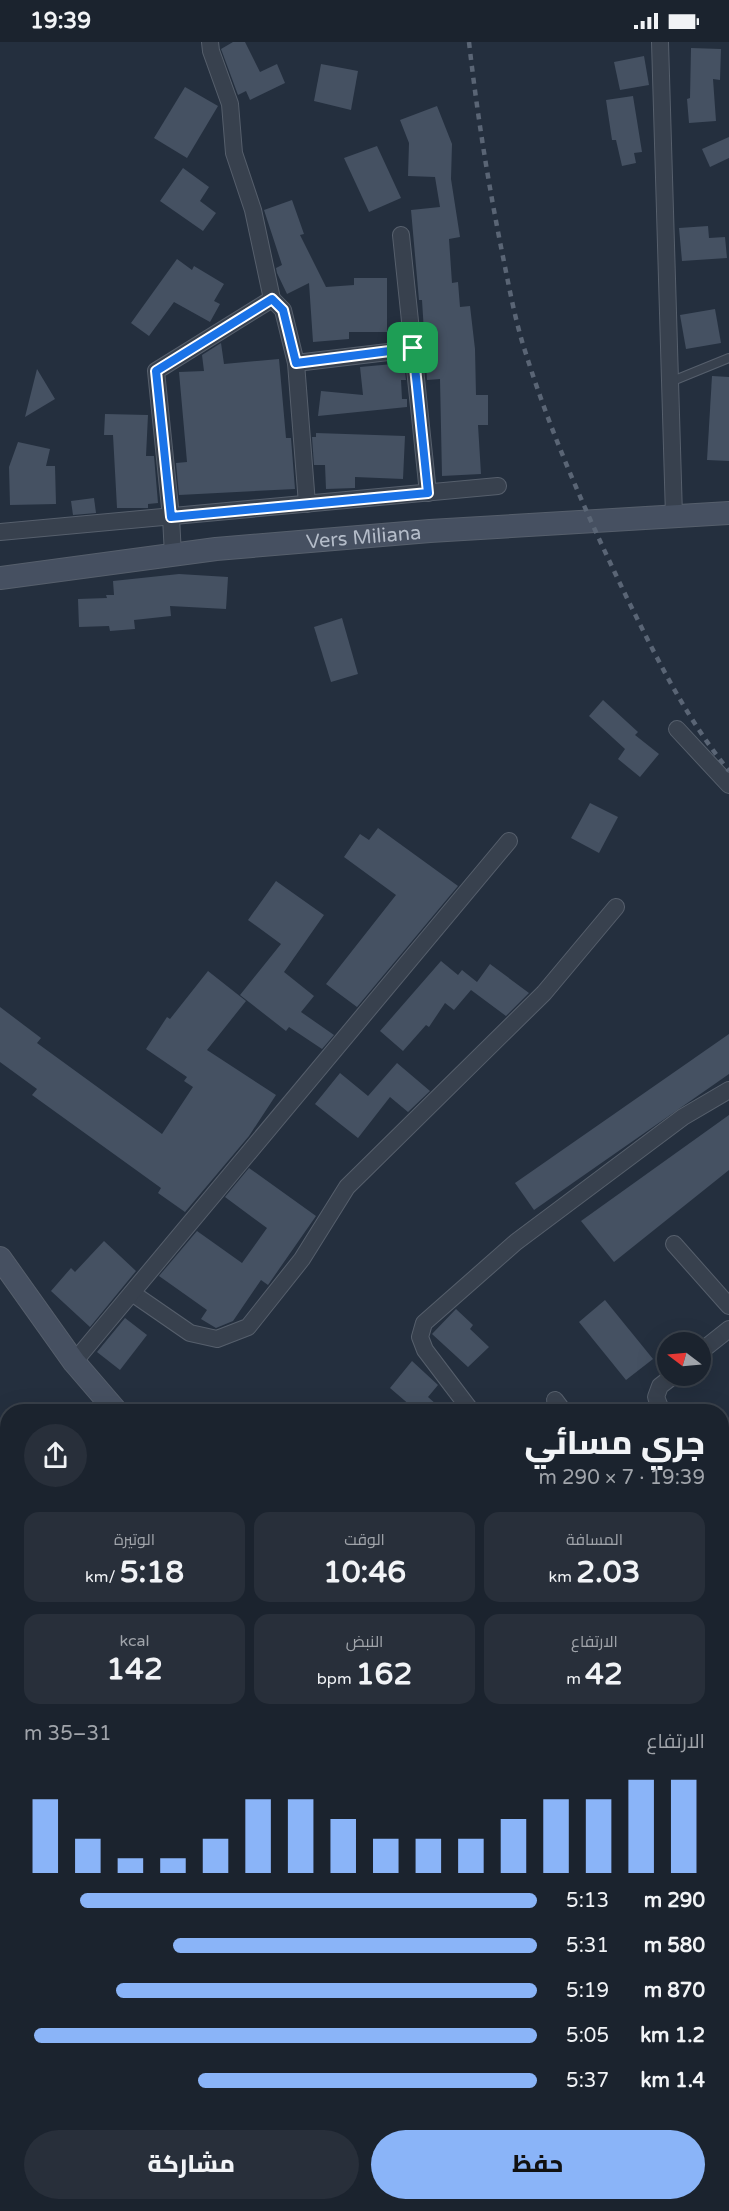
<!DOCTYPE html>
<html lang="ar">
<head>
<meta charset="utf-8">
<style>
  :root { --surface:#1b232e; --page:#282f3a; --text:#f1f3f6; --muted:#a0a4aa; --line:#39404a; --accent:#8ab4f8 }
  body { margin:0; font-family:"Varela Round",Cairo,sans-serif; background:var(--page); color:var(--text); direction:rtl; height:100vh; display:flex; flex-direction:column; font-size:22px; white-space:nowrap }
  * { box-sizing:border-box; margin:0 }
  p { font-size:20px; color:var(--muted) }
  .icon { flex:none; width:33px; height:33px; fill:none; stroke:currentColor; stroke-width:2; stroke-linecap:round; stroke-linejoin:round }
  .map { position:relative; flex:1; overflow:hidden; direction:ltr }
  .details { position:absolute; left:0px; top:1362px; width:729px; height:807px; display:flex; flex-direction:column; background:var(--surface); border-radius:24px 24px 0 0; box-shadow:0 6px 24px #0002,0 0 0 2px var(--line); direction:rtl }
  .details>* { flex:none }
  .needle { width:39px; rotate:286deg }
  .tools { position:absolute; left:657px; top:1290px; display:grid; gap:12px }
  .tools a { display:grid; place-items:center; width:54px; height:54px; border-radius:50%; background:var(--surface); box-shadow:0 6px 24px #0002,0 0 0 2px var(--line); font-size:30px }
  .pin { position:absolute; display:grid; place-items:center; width:51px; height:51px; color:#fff; margin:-26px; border-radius:12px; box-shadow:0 3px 9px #0006 }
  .round { display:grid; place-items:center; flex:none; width:63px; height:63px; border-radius:32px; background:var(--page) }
  .head { display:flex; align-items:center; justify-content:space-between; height:102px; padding:0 24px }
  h1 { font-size:33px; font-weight:800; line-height:45px }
  .stats { display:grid; grid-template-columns:repeat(3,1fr); gap:9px; height:102px; padding:6px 24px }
  .stats div { display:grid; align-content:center; border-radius:15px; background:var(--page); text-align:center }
  .stats b { font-size:30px; font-weight:800 }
  .stats small { font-size:16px; font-weight:400 }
  .stats p { font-size:16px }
  .chart { height:168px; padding:12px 24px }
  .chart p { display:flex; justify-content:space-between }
  .chart svg { width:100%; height:108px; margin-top:6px; stroke:var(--accent); stroke-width:6 }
  .cta { display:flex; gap:12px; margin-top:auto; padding:12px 24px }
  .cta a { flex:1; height:69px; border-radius:36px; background:var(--accent); color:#111; font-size:24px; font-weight:800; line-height:69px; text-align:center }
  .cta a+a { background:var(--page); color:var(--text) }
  ul { padding:0 24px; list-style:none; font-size:20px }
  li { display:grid; grid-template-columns:96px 72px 1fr; align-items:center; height:45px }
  li i { height:15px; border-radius:8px; background:var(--accent) }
  .status { display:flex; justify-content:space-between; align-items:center; height:42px; padding:0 30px; background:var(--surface); direction:ltr }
  .status svg { height:16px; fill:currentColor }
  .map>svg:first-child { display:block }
  .building { fill:#455162 }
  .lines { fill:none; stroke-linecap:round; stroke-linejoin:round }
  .lane-casing { stroke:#565f6c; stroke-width:10 }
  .street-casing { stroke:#565f6c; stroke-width:18 }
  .secondary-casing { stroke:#565f6c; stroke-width:24 }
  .lane { stroke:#38414e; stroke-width:8 }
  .street { stroke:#38414e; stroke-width:16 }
  .secondary { stroke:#465061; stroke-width:22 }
  .rail { stroke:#5a6575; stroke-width:4.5; stroke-dasharray:6 6; stroke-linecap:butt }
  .route-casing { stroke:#fff; stroke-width:12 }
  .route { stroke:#1a73e8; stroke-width:8 }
  .labels { text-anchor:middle; stroke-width:6; stroke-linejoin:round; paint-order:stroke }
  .street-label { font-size:20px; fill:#b4bcc9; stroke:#1d2633 }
</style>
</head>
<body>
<div class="status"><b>19:39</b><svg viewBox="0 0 49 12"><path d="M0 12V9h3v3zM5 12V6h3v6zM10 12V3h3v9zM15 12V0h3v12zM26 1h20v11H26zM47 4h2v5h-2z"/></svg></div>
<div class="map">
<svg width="729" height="2169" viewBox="0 0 729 2169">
  <rect width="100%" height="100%" fill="#242f3e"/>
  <g class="building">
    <path d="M233 0H245L260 30 277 22 285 41 250 58 246 49 238 53 221 7Z"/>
    <path d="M691 6 721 7 720 38 713 37 716 79 689 81 687 57 690 56Z"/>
    <path d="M644 14 649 43 620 48 614 20Z"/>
    <path d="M321 22 358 29 351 68 314 59Z"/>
    <path d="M185 45 218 64 187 116 154 96Z"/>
    <path d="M633 54 642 110 634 111 636 121 622 124 616 98H612L606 58Z"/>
    <path d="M437 64 452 102 451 137 460 195 449 197 452 241 458 240 460 265 470 264 475 307 476 353H488V383H478L481 432 442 434 440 337 427 338 422 258H419L411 168 440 165 435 135 408 134 409 101 400 78Z"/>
    <path d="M729 95V116L710 125 702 107Z"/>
    <path d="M377 104 401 156 369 170 344 116Z"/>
    <path d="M183 126 209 145 200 159 216 171 203 189 160 159Z"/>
    <path d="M292 158 304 192 300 193 326 245 354 243V236H387V290H349V297L313 300 309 241 287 252 277 231 276 226 282 223 264 168Z"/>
    <path d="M708 184 709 196 725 195 727 216 682 219 679 186Z"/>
    <path d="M177 217 192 228 194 224 224 242 214 259 220 262 210 280 174 260 149 294 131 281Z"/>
    <path d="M715 267 721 301 686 307 680 273Z"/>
    <path d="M221 301 224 322 279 317 286 396H291L295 447 179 453 176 421 187 420 179 330 204 329 202 313Z"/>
    <path d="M404 321 406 338H401L402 357H407V365L318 374 321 349 363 353 360 325Z"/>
    <path d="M37 327 55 357 25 375Z"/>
    <path d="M712 334 729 335V419L707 418Z"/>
    <path d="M105 372 148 373 146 414H154L158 461 148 462V466H117L113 393H104Z"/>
    <path d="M316 391 405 394 403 437 355 435V446L326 447 325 423H314L312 395H316Z"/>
    <path d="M18 400 50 407 46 424H55L56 462 10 463 9 425Z"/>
    <path d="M94 456 96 471 73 473 71 459Z"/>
    <path d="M179 532 228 535 226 567 170 564 171 574 134 578 135 587 110 589 109 584 79 585 78 557 107 556 106 553H114L113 539Z"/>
    <path d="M342 576 358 632 331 640 314 585Z"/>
    <path d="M603 658 638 690 635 693 659 712 640 735 618 717 625 707 589 674Z"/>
    <path d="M590 761 618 775 599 811 571 796Z"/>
    <path d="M378 786 458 844 357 965 326 942 396 853 344 815 360 792 369 798Z"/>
    <path d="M276 839 324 873 284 930 314 954 301 970 334 993 322 1007 289 985 286 989 240 953 281 902 248 878Z"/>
    <path d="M441 919 458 933 462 928 477 940 490 922 529 951 506 974 471 948 454 968 445 961 429 985 426 983 403 1009 380 989Z"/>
    <path d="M208 929 246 959 207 1008 276 1053 249 1094 185 1170 158 1151 161 1146 32 1053 37 1047 0 1020V965L41 996 37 1001 162 1092 193 1045 184 1039 187 1035 146 1007 167 975 170 977Z"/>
    <path d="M729 992V1032L534 1168 515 1141Z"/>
    <path d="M397 1021 430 1049 408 1070 390 1055 358 1096 315 1062 340 1031 368 1054Z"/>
    <path d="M729 1073V1128L614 1220 581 1179Z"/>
    <path d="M249 1126 316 1174 268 1243 261 1238 233 1279 216 1286 201 1277 207 1268 159 1234 197 1189 242 1221 267 1186 225 1155Z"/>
    <path d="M104 1199 136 1229 90 1285 51 1249 71 1226 75 1230Z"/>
    <path d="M605 1258 653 1317 626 1338 579 1280Z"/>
    <path d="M456 1267 473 1283 470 1287 489 1305 468 1325 432 1292Z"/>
    <path d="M125 1276 147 1293 120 1328 97 1310Z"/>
    <path d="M412 1319 438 1343 428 1355 445 1370H418L390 1346Z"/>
  </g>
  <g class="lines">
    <g class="lane-casing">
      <g id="lane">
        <path d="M670 340 729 316"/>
        <path d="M0 1471 8 1473"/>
        <path d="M0 1572 8 1576"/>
      </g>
    </g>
    <g class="street-casing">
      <g id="street">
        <path d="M210 0 211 9 230 62 234 111 253 168 272 257"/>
        <path d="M660 0 674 474"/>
        <path d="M401 193 428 451"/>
        <path d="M296 321 413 307"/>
        <path d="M0 490 498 444"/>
        <path d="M173 513 171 475 156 329 272 257 283 268 296 321 307 462"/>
        <path d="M677 687 729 743"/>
        <path d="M674 1202 729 1264"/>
        <path d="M132 1251 190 1291 217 1297 248 1285 302 1217 347 1145 544 951 616 865"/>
        <path d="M700 1310 729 1287"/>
        <path d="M74 1320 509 799"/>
        <path d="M555 1358 564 1370"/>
        <path d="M472 1370 425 1308 420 1295 424 1281 516 1200 683 1075 729 1048"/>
        <path d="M662 1370 656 1355 660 1344 673 1334"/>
        <path d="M722 1430 729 1427"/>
        <path d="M0 1675 8 1678"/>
        <path d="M0 1822 8 1809"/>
        <path d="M722 1966 729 1985"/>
        <path d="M722 2037 729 2033"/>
        <path d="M722 2102 729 2113"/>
        <path d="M522 2162 524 2169"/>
      </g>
    </g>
    <g class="secondary-casing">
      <g id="secondary">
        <path id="s1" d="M0 536 216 507 430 489 729 471"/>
        <path d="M0 1216 74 1320 117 1370"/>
        <path d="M722 1655 729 1660"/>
      </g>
    </g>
    <use href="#lane" class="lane"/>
    <use href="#street" class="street"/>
    <use href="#secondary" class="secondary"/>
    <path class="rail" d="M469 0C477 71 488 140 502 210 509 244 515 279 526 312 552 395 588 475 626 554 656 615 686 676 729 729"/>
  </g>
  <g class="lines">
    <g class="route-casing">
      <path id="route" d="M272 257 283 268 296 321 413 306 428 451 171 475 156 329Z"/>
    </g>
    <use href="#route" class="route"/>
  </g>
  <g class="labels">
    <g class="street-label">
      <text dy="7" stroke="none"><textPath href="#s1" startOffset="366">Vers Miliana</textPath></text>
    </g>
  </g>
</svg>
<div class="tools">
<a><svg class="needle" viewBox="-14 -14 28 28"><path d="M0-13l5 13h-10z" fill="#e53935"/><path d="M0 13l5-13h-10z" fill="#a0a4aa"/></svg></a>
</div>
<div class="pin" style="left:413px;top:306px;background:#1e9e55"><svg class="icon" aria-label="arrive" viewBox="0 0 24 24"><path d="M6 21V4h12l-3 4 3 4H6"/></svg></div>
<section class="details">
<div class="head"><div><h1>جري مسائي</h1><p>19:39 · 7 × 290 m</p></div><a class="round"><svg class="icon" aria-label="share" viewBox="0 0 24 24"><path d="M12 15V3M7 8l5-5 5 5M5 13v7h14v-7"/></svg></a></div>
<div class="stats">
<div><p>المسافة</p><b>2.03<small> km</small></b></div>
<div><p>الوقت</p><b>10:46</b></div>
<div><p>الوتيرة</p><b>5:18<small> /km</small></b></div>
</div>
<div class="stats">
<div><p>الارتفاع</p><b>42<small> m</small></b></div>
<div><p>النبض</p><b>162<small> bpm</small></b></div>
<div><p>kcal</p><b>142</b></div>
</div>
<div class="chart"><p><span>الارتفاع</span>31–35 m</p>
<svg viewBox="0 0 160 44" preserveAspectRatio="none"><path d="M5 44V14M15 44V30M25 44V38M35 44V38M45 44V30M55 44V14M65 44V14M75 44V22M85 44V30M95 44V30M105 44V30M115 44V22M125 44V14M135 44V14M145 44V6M155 44V6"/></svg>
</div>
<ul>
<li><b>290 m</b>5:13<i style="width:89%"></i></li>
<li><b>580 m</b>5:31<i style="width:71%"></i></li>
<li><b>870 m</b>5:19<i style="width:82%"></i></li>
<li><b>1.2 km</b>5:05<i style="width:98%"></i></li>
<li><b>1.4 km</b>5:37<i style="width:66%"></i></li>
</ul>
<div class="cta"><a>حفظ</a><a>مشاركة</a></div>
</section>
</div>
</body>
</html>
